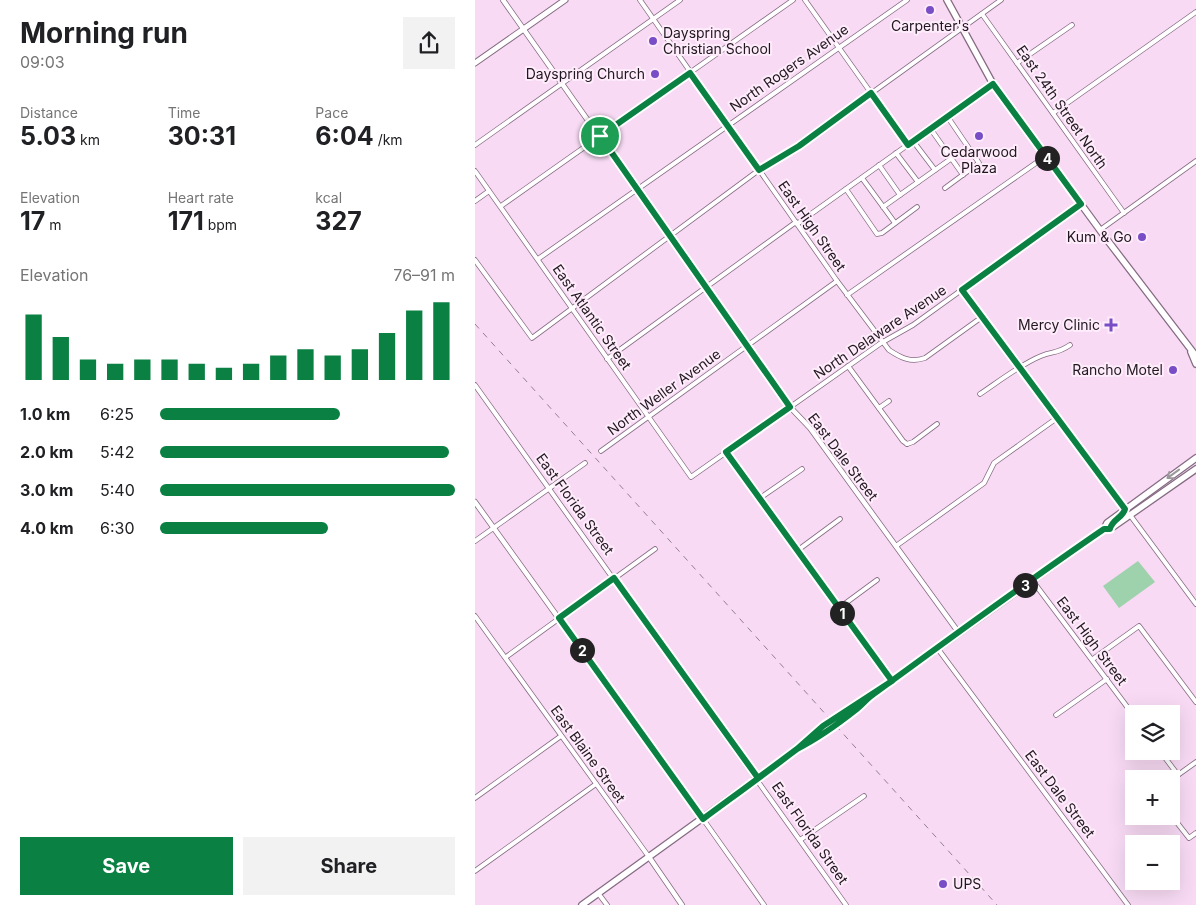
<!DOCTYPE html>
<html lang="en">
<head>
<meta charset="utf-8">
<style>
  :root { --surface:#fff; --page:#f2f2f2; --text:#202124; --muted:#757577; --accent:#0b8043 }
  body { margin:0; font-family:Inter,sans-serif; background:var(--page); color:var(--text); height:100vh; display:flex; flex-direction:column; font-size:19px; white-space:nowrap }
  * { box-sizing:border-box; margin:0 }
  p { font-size:16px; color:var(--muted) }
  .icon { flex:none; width:28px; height:28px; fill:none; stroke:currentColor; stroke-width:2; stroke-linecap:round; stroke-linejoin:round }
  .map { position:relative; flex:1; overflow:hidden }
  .panel { display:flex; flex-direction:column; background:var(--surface); width:475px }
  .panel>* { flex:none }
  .buttons { position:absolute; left:650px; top:705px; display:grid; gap:10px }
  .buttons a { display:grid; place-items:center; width:55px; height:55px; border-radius:0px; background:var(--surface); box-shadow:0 5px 20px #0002; font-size:25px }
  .pin { position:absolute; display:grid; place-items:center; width:42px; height:42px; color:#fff; margin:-21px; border:2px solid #fff; border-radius:50%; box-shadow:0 1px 5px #0007 }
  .km { position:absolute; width:25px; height:25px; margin:-12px; border-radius:50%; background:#222; color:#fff; font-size:14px; line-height:25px; text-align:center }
  .round { display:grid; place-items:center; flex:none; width:52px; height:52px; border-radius:0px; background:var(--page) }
  .headline { display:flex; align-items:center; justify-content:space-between; height:85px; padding:0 20px }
  h1 { font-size:28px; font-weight:700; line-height:38px }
  .stats { display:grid; grid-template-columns:repeat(3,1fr); gap:8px; height:85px; padding:5px 20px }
  .stats div { display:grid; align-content:center }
  .stats b { font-size:25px; font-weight:700 }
  .stats small { font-size:14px; font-weight:400 }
  .stats p { font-size:14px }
  .chart { height:140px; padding:10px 20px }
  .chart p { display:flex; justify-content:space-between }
  .chart svg { width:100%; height:90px; margin-top:5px; stroke:var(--accent); stroke-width:6 }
  .primary-button { display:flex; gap:10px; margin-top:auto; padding:10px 20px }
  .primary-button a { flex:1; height:58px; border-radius:0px; background:var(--accent); color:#fff; font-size:20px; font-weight:700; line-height:58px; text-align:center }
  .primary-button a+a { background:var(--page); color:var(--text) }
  ul { padding:0 20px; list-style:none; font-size:16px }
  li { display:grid; grid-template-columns:80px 60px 1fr; align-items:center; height:38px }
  li i { height:12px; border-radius:6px; background:var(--accent) }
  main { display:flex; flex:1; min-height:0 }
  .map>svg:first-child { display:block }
  .green { fill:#9dd2ac }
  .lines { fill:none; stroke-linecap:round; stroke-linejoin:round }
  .minor-casing { stroke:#856b82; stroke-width:5.5 }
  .tertiary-casing { stroke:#856b82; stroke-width:6 }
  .secondary-casing { stroke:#856b82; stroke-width:7 }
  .primary-casing { stroke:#856b82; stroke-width:8 }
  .minor { stroke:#fff; stroke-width:4 }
  .tertiary { stroke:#fff; stroke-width:4.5 }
  .secondary { stroke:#fff; stroke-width:5 }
  .primary { stroke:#fff; stroke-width:5.5 }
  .rail { stroke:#947f91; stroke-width:1; stroke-dasharray:6 6; stroke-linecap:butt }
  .oneway { stroke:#9b979b }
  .route-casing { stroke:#fff; stroke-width:10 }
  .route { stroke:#0b8043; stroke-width:6 }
  .poi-dot { fill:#794dc5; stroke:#feecfb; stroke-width:2 }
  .labels { text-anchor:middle; stroke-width:4; stroke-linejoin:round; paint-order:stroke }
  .poi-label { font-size:14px; fill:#211720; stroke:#feecfb; text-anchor:end }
  .street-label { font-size:14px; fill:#211720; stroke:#feecfb }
</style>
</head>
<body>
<main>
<section class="panel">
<div class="headline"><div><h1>Morning run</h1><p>09:03</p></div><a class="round"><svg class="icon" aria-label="share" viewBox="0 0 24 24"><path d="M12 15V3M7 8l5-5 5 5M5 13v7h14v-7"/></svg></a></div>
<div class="stats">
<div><p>Distance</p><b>5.03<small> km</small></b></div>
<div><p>Time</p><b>30:31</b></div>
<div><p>Pace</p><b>6:04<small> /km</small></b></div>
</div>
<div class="stats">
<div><p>Elevation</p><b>17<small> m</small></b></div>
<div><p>Heart rate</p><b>171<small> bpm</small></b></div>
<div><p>kcal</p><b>327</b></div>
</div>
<div class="chart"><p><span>Elevation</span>76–91 m</p>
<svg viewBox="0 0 160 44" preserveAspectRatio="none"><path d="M5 44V12M15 44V23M25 44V34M35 44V36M45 44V34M55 44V34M65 44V36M75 44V38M85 44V36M95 44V32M105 44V29M115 44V32M125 44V29M135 44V21M145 44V10M155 44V6"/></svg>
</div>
<ul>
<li><b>1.0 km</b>6:25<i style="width:61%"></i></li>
<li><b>2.0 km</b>5:42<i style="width:98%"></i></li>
<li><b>3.0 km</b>5:40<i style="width:100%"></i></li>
<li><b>4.0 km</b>6:30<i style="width:57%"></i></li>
</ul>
<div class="primary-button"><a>Save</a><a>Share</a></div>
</section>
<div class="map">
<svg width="721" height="905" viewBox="0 0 721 905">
  <rect width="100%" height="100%" fill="#f8daf4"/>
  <path class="green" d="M663 561 680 582 644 608 628 586Z"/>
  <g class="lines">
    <g class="minor-casing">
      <g id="minor">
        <path d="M165 0 362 281 414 350C426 358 436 363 450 358L507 317"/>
        <path d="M330 0 433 145"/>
        <path d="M507 14 649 213"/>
        <path d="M542 63 597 25"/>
        <path d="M578 113 721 12"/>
        <path d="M455 128 488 175"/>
        <path d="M438 141 460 170"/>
        <path d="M0 145 205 0"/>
        <path d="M421 153 443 182"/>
        <path d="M404 165 425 195"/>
        <path d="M0 171 216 477 406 343 438 325 606 204"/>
        <path d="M387 178 420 223"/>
        <path d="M470 188 504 163 472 116"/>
        <path d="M371 189 402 234 407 233 442 207"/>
        <path d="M0 201 14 191"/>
        <path d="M26 206 318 0"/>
        <path d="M408 207 477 158"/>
        <path d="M322 224 518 84"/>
        <path d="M625 230 721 161"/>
        <path d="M63 259 432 0"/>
        <path d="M0 260 57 338 284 170 323 146 526 0"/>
        <path d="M487 290 650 509"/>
        <path d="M372 295 571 156"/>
        <path d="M132 359 321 222"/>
        <path d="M373 366 428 441 432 444"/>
        <path d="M0 385 371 905"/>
        <path d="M505 394C523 382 546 364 566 356 578 351 582 354 595 345"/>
        <path d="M404 408 414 401"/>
        <path d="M432 444 438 442 462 424"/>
        <path d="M126 451 362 281"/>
        <path d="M251 452 417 681"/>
        <path d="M285 498 327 469"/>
        <path d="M655 515 721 604"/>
        <path d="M0 541 110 463"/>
        <path d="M421 546 509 483 519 463 582 418"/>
        <path d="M323 550 365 519"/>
        <path d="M557 580 659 716"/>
        <path d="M364 608 402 580"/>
        <path d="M0 616 174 857"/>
        <path d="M463 649 653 905"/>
        <path d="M31 657 180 549"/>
        <path d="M618 659 664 626 721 702"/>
        <path d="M581 715 632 679"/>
        <path d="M685 751 703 775"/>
        <path d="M696 780 721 762"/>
        <path d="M0 798 86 736"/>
        <path d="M696 815 714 838 721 833"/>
        <path d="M228 819 289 905"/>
        <path d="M325 840 389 796"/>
        <path d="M0 871 121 784"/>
        <path d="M123 893 132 905"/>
      </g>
    </g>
    <g class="tertiary-casing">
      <g id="tertiary">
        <path d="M28 0 315 407 335 428 484 633"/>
        <path d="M0 502 228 819"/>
        <path d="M174 857 207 905"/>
      </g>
    </g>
    <g class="secondary-casing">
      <path id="secondary" d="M0 63 90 0"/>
    </g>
    <g class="primary-casing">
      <g id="primary">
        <path d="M472 0 518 84 633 241 721 356"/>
        <path d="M716 352 721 364"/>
        <path d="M629 529H635L721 469"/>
        <path d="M328 746 368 720 391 700"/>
        <path d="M107 905 283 778 322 749 348 726 417 681 629 529 632 523 721 458"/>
      </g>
    </g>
    <use href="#minor" class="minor"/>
    <use href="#tertiary" class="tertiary"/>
    <use href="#secondary" class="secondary"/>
    <use href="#primary" class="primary"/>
    <path class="rail" d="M0 324 522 905"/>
  </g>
  <defs><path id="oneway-shaft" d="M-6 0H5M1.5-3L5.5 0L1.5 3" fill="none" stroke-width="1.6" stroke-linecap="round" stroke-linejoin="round" transform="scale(1.25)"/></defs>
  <use class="oneway" href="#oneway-shaft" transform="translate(698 474) rotate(144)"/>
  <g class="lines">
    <g class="route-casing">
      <path id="route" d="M125 136 315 407 251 452 417 681 348 726 322 749 283 778 139 578 84 618 228 819C259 796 291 773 322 749 344 738 363 724 382 709 387 705 391 700 396 696 473 640 550 583 629 529H635C637 519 648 518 650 509L487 290 606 204 518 84 433 145 396 93 324 146 284 170 215 73 125 136"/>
    </g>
    <use href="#route" class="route"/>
  </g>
  <g class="poi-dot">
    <circle cx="455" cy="10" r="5"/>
    <circle cx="178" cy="41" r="5"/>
    <circle cx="180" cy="74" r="5"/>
    <circle cx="504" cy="136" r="5"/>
    <circle cx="667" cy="237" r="5"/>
    <path d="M633.5 317.5h5v5h5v5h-5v5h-5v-5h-5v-5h5z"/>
    <circle cx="698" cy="370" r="5"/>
    <circle cx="468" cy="884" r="5"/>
  </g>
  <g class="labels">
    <g class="poi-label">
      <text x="455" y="31" text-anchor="middle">Carpenter's</text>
      <text x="188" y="38" text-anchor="start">Dayspring<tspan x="188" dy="16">Christian School</tspan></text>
      <text x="170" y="79">Dayspring Church</text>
      <text x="504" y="157" text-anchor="middle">Cedarwood<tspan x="504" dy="16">Plaza</tspan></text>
      <text x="657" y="242">Kum &amp; Go</text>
      <text x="625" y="330">Mercy Clinic</text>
      <text x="688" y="375">Rancho Motel</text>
      <text x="478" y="889" text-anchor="start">UPS</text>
    </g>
    <g class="street-label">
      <text transform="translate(314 68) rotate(-35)" y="5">North Rogers Avenue</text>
      <text transform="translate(587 107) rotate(55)" y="5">East 24th Street North</text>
      <text transform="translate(337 226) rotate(55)" y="5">East High Street</text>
      <text transform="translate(117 317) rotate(55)" y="5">East Atlantic Street</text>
      <text transform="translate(405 332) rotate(-34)" y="5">North Delaware Avenue</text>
      <text transform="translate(189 392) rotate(-36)" y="5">North Weller Avenue</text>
      <text transform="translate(368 457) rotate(53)" y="5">East Dale Street</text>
      <text transform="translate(100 504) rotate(54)" y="5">East Florida Street</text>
      <text transform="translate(617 641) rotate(53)" y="5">East High Street</text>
      <text transform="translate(113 754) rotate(54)" y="5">East Blaine Street</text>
      <text transform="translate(585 794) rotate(53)" y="5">East Dale Street</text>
      <text transform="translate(335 833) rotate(55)" y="5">East Florida Street</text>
    </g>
  </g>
</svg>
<div class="buttons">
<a><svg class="icon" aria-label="layers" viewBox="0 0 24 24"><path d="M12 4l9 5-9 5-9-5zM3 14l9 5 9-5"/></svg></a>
<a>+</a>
<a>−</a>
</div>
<div class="pin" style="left:125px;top:136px;background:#1e9e55"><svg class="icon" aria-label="arrive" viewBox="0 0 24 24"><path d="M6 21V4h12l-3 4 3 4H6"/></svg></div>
<b class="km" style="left:367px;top:613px">1</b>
<b class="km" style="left:107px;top:650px">2</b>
<b class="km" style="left:550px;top:585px">3</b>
<b class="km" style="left:572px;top:158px">4</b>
</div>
</main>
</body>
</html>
